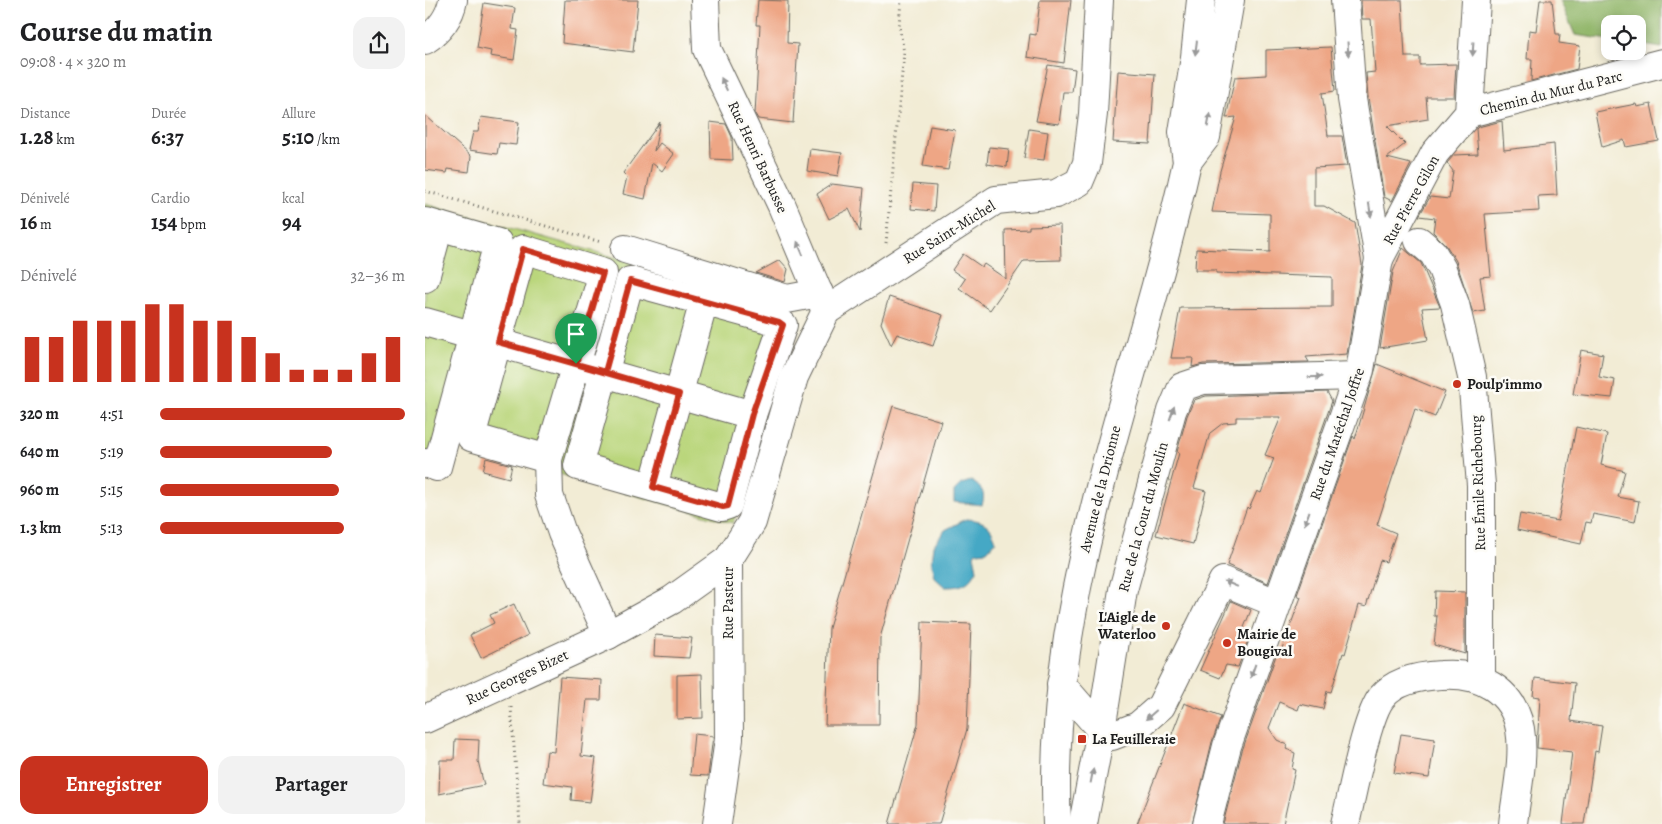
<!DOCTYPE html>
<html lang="fr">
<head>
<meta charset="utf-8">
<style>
  :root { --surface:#fff; --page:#f2f2f2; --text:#202124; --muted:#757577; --accent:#c8321e }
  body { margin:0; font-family:Alegreya,serif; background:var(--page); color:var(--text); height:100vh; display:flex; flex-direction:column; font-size:19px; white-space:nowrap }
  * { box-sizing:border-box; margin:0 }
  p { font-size:16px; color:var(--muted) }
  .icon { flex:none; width:28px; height:28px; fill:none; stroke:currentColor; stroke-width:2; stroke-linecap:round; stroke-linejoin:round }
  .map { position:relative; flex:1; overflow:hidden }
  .sheet { display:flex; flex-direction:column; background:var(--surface); width:425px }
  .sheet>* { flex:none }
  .tools { position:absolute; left:1176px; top:15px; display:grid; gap:10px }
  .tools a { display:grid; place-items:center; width:45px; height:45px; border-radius:10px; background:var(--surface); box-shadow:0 2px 8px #0003; font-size:25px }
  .pin { position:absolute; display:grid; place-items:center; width:42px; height:42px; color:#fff; margin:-51px -21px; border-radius:50% 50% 50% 0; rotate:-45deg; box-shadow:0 0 5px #0007 }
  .pin .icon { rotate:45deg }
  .round { display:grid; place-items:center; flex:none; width:52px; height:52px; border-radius:15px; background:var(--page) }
  .summary { display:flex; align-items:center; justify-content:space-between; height:85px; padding:0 20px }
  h1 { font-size:28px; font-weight:600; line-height:38px }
  .stats { display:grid; grid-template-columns:repeat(3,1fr); gap:8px; height:85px; padding:5px 20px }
  .stats div { display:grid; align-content:center }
  .stats b { font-size:21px; font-weight:600 }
  .stats small { font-size:14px; font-weight:400 }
  .stats p { font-size:14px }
  .chart { height:140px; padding:10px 20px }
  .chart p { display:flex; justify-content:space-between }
  .chart svg { width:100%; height:90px; margin-top:5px; stroke:var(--accent); stroke-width:6 }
  .primary-button { display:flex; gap:10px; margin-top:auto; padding:10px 20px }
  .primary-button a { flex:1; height:58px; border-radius:15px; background:var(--accent); color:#fff; font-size:20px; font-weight:600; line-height:58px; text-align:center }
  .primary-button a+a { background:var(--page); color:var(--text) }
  ul { padding:0 20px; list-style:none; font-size:16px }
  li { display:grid; grid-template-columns:80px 60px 1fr; align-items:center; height:38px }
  li i { height:12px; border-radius:6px; background:var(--accent) }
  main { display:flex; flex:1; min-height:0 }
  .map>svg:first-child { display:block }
  .green { fill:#bad67c; stroke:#6b794c }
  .forest { fill:#93b76c; stroke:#586a44 }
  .water { fill:#45a8c5; stroke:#306270 }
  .building { fill:#eea685 }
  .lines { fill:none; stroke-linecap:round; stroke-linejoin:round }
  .minor-casing { stroke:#67655d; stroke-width:30 }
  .major-casing { stroke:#67655d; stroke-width:30 }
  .path { stroke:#67655d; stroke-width:3; stroke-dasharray:1 4; stroke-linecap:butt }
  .minor { stroke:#fff; stroke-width:28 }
  .major { stroke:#fff; stroke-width:28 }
  .oneway { fill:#999 }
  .route-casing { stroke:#fff; stroke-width:10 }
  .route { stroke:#c8321e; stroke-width:6 }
  .poi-dot { fill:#c8321e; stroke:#fdfcf7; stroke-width:2 }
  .labels { text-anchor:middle; stroke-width:5; stroke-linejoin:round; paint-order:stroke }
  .street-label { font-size:15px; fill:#1c1c1c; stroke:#fdfcf7 }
  .poi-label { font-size:15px; font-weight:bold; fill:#1c1c1c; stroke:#fdfcf7; text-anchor:start }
</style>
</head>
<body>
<main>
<section class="sheet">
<div class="summary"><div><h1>Course du matin</h1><p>09:08 · 4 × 320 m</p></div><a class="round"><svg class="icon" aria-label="share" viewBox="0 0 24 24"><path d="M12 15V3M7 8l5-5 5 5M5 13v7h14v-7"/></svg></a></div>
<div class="stats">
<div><p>Distance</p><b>1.28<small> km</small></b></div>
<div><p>Durée</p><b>6:37</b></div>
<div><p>Allure</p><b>5:10<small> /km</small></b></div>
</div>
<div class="stats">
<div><p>Dénivelé</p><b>16<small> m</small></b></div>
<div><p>Cardio</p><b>154<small> bpm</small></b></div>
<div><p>kcal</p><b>94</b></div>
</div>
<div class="chart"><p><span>Dénivelé</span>32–36 m</p>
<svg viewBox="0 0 160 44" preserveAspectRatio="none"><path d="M5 44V22M15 44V22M25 44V14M35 44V14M45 44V14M55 44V6M65 44V6M75 44V14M85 44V14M95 44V22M105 44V30M115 44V38M125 44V38M135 44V38M145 44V30M155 44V22"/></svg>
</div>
<ul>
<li><b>320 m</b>4:51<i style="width:100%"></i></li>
<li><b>640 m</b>5:19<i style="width:70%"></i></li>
<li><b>960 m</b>5:15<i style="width:73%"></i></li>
<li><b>1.3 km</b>5:13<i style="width:75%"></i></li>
</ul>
<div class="primary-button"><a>Enregistrer</a><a>Partager</a></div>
</section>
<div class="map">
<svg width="1237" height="824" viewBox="0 0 1237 824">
  <rect width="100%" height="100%" fill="#fdfcf7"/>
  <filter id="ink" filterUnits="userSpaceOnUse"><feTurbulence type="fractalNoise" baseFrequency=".02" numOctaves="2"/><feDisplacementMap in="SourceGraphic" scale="10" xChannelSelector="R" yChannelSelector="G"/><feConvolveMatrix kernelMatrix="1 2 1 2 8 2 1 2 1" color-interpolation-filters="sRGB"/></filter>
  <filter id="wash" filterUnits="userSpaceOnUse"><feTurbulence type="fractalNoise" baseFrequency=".0096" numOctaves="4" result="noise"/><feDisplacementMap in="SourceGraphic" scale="20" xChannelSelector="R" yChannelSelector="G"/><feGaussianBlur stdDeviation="1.12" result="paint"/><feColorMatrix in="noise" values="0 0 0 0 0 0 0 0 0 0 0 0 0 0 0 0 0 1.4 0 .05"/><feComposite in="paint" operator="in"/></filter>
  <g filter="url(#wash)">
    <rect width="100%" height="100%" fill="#f2ecd5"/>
    <path class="green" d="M0 204 363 306 373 328 346 394 308 523 25 443 0 476Z"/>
    <path class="forest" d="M1135 0H1237V48L1213 44 1212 24H1185V40L1150 35Z"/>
    <g class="water">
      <path d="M546 481C557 487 561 493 557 505L529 502V491L536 484Z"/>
      <path d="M541 519C559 520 566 525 571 541L562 551 551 552 549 555 552 570C544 585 536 587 520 587L509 577 506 563 508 546 520 530Z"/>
    </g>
    <g id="blocks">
      <g class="building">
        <path d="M140 0H213L208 52 137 43Z"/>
        <path d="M333 0 363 1 362 43 373 44 368 123 333 119 330 114 335 25H331Z"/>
        <path d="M615 0H646L639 63 602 57 605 34 611 35Z"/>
        <path d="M936 0H977L980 57H995V65L1031 64 1029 97H1001L1003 119 962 126 980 144 962 158 986 164 967 201 959 197 943 97 941 73 950 72 946 19H937Z"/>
        <path d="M1115 0H1127L1131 34H1135L1134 43 1155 46 1152 69 1106 81 1107 59H1102L1104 30 1111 31Z"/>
        <path d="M59 3 90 8 87 29 93 30 89 60 65 56 66 51 52 48Z"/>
        <path d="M906 47 910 91 897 93 903 136H917L922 166 889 168V206H899L930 223 937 265 922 354 881 357 884 362 778 364 767 367 768 358H746L755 308 907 307V277L791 273V270H770L771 249 845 252V214L787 212 795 171 811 117 801 118 810 77 841 75V50Z"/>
        <path d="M623 65 650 69 647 92H638L634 124 611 121Z"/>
        <path d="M693 71 730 74 725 144 688 142Z"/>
        <path d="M1211 104 1212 107 1226 104 1234 141 1201 147 1199 140 1177 147 1170 112Z"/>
        <path d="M0 115 46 156 44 172 23 169 22 173 0 170Z"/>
        <path d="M56 117 94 122 91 145 74 143 72 154 44 150 48 132H53Z"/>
        <path d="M1077 121 1079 150 1129 144 1132 195 1113 196 1114 211 1060 214 1066 276 1055 277 1060 311 1048 313 1031 261 1021 245 1008 232 1010 218 994 216 1005 197 1024 199 1028 171 1022 163 1029 155 1053 154 1051 129 1053 127Z"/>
        <path d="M235 122 229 151 235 143 249 154 237 171 227 163 220 199 198 194 202 177 198 173Z"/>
        <path d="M285 122 301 124 307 137 308 160 286 159Z"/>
        <path d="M505 126 530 130 523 170 498 166Z"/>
        <path d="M604 129 623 132 619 160 599 158Z"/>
        <path d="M564 147 584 149 582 167 562 164Z"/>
        <path d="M385 149 417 153 413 176 382 171Z"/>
        <path d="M407 184 439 188 435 232 424 209 404 219 392 194Z"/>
        <path d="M488 184 511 186 509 211 486 209Z"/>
        <path d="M635 225 636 260 599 261 565 310 534 288 540 279 527 270 538 254 557 267 559 264 581 279 580 230 604 229V226Z"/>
        <path d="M978 248 996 263 1015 307 997 308 1003 340 955 348 968 272Z"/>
        <path d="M355 260 363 269 360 282 331 273Z"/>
        <path d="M464 297 518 315 508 346 472 334 466 345 456 323Z"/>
        <path d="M1156 350 1178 354 1174 377 1190 380 1187 398 1148 394Z"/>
        <path d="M952 364 1020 392 1010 417 990 409 952 525 971 533 961 562 955 560 941 607 934 605 920 654 918 653 906 692 902 691 898 709 875 704 873 710 854 702 844 728 852 740 863 745 861 749 870 753 867 769 870 770 858 824H798L817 751 853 650 856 651 876 597 872 595 928 436 930 439Z"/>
        <path d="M902 392 907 401 843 583 802 565 822 507 824 509 832 491 836 493 849 458 840 455 856 417H811V422L798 423 785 433 769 488 781 491 768 544 731 535 754 453 752 452 762 416 769 400 781 396Z"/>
        <path d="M468 406 516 421 455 638 454 725H400L404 628Z"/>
        <path d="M1151 427 1182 434 1176 465 1200 471 1193 497 1214 501 1210 522 1168 514 1166 523 1161 522 1156 544 1092 530 1095 514 1133 521Z"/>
        <path d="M61 458 87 465 84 478 58 471Z"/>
        <path d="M1010 591 1040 592V654L1009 645 1012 616H1009Z"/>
        <path d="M806 601 826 610 816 635 824 638 813 667 801 665 795 678 775 670Z"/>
        <path d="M89 604 103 635 56 658 45 635 69 623 65 615Z"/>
        <path d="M497 622 546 624 542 729 514 824H464L493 724Z"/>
        <path d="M230 635 267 638 264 658 229 656Z"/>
        <path d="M277 674 278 718 252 719V675Z"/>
        <path d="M135 677 177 680 176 700H162L156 756 171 758 165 802 146 800 147 787 118 783 122 751 129 752Z"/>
        <path d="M1110 678 1150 683 1146 721 1177 726 1173 752 1170 751 1159 824H1138L1147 752 1112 748 1115 697 1108 696Z"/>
        <path d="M759 703 796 717 787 742 767 824H712Z"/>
        <path d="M269 734 288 736 283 776 265 775Z"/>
        <path d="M976 734 1010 739 1004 778 969 773Z"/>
        <path d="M30 739 54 740 53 761 59 785 14 794 15 760H29Z"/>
      </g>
    </g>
  </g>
  <g filter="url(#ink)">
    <use href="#blocks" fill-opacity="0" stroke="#67655d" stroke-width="1"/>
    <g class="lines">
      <g class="minor-casing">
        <g id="minor">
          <path d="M280 0 282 49 357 206 401 311"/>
          <path d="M0 40C14 31 25 17 28 0"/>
          <path d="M1044 113 1237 63"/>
          <path d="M0 222 73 243 12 467 0 463"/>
          <path d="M994 241 1008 253 1017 269 1030 304 1047 377 1056 485V679"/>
          <path d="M200 249 362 299 394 293"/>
          <path d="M954 259 1010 153 1044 113 1051 0"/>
          <path d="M0 278 14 226"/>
          <path d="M205 281 354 322 358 325 327 415 303 505 297 507 153 466Z"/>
          <path d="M401 311 571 200 631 194 654 182 662 163 668 114 674 0"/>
          <path d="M0 322 327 415"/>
          <path d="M123 459 46 437 98 249 178 273 123 459 124 495 137 533 183 635"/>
          <path d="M228 487 279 301"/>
          <path d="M636 684 676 730 687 736 713 726 736 706 798 581 851 603"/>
          <path d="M0 719 183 635 247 600 303 560"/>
          <path d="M292 824 304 739 303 560 327 522 369 377 401 311"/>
          <path d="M658 824 676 730 698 590 747 411 757 387 778 380 933 376"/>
          <path d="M782 824 802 746 935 370 954 259 927 99 920 0"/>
          <path d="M920 824C927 796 941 716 957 697 971 680 996 676 1016 675 1054 672 1088 690 1095 729 1100 759 1091 794 1088 824"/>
        </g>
      </g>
      <g class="major-casing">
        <g id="major">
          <path d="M762 162 781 137 805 0"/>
          <path d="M632 824C620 594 714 382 762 162L758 132 770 57 776 0"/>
        </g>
      </g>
      <g class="path">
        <path d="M0 191 176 242"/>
        <path d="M461 243 479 52 474 26 476 0"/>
        <path d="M86 707 95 824"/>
      </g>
      <use href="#minor" class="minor"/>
      <use href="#major" class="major"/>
    </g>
    <defs><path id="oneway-solid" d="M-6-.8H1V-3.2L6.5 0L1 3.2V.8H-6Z" transform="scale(1.25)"/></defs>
    <g class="oneway">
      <use href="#oneway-solid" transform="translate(771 48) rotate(97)"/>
      <use href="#oneway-solid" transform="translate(923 49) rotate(86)"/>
      <use href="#oneway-solid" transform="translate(1048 49) rotate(93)"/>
      <use href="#oneway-solid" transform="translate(299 84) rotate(-115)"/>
      <use href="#oneway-solid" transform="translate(784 120) rotate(-79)"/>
      <use href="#oneway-solid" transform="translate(945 210) rotate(81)"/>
      <use href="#oneway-solid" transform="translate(375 248) rotate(-113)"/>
      <use href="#oneway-solid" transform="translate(890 377) rotate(-1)"/>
      <use href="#oneway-solid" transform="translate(747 413) rotate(-71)"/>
      <use href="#oneway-solid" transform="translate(882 518) rotate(110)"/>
      <use href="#oneway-solid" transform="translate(806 584) rotate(-157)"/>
      <use href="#oneway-solid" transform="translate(828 671) rotate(109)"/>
      <use href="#oneway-solid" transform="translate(726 715) rotate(139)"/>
      <use href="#oneway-solid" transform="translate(667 776) rotate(-79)"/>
    </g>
  </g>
  <g class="lines" filter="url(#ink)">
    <g class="route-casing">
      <path id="route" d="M151 364 73 342 98 249 178 273 151 364 254 394 228 487 298 507 303 506 327 414 358 325 354 322 205 281 180 372 151 364"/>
    </g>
    <use href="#route" class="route"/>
  </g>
  <g class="poi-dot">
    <circle cx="1032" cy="384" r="5"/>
    <circle cx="741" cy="626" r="5"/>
    <circle cx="802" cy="643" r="5"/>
    <rect x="652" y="734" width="10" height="10" rx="2.5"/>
  </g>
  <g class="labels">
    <g class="street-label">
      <text transform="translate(1126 93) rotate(-14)" y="5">Chemin du Mur du Parc</text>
      <text transform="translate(333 157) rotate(65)" y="5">Rue Henri Barbusse</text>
      <text transform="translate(986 200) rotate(-61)" y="5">Rue Pierre Gilon</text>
      <text transform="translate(524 232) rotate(-32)" y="5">Rue Saint-Michel</text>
      <text transform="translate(912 434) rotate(-71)" y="5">Rue du Maréchal Joffre</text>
      <text transform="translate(1053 483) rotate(-92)" y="5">Rue Émile Richebourg</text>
      <text transform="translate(675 489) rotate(-76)" y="5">Avenue de la Drionne</text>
      <text transform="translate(718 517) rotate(-75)" y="5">Rue de la Cour du Moulin</text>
      <text transform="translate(303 603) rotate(-90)" y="5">Rue Pasteur</text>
      <text transform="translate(92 677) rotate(-25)" y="5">Rue Georges Bizet</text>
    </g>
    <g class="poi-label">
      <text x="1042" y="389">Poulp'immo</text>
      <text x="731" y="622" text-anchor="end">L'Aigle de<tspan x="731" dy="17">Waterloo</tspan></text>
      <text x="812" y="639">Mairie de<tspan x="812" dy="17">Bougival</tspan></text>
      <text x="667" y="744">La Feuilleraie</text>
    </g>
  </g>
</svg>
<div class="tools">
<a><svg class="icon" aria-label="locate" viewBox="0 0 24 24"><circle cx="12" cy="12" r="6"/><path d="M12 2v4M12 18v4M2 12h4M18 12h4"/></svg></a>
</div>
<div class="pin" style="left:151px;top:364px;background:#1e9e55"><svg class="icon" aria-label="arrive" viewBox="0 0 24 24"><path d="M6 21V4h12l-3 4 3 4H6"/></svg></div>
</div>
</main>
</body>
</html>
